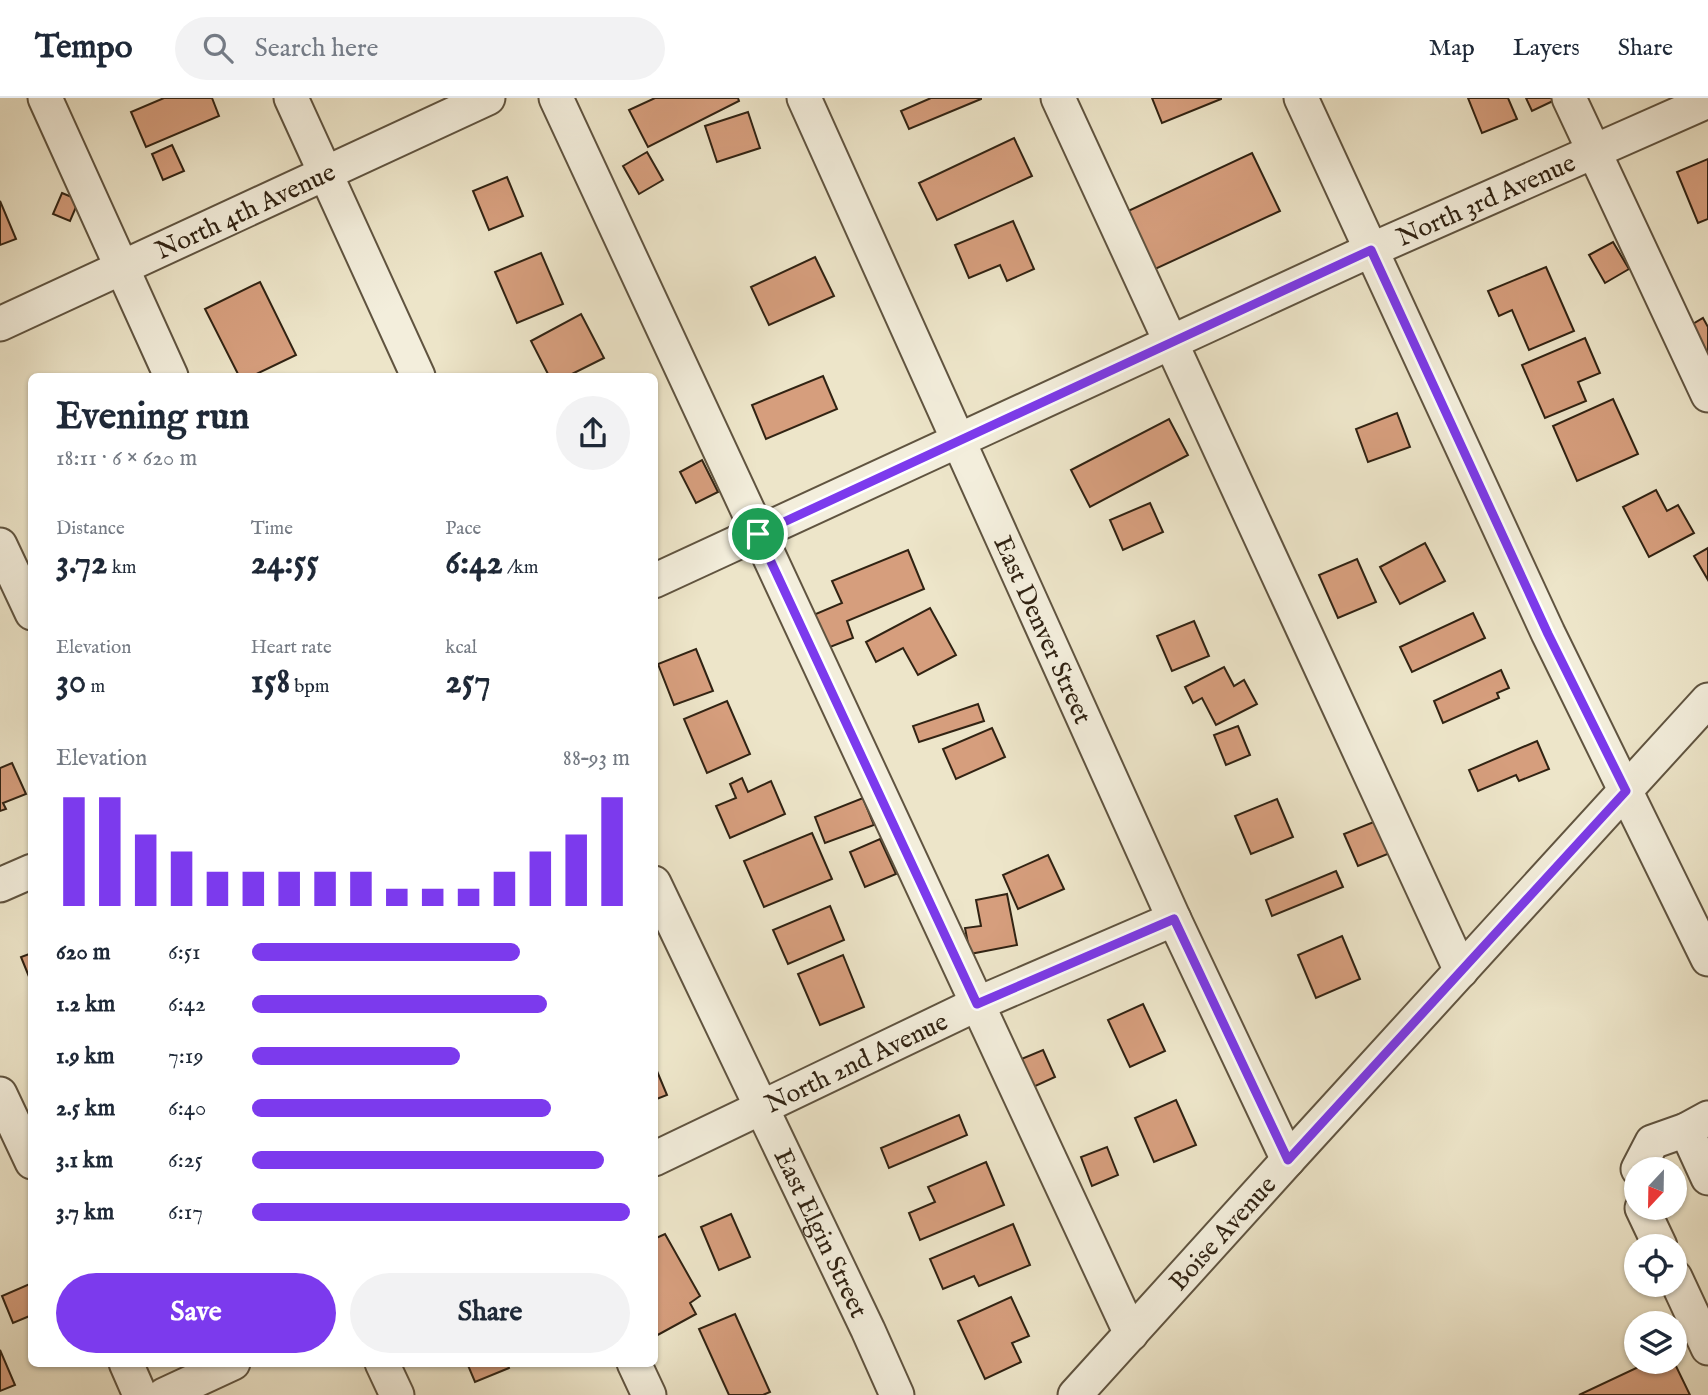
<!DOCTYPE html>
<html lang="en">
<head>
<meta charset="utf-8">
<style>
  :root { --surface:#fff; --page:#f2f2f3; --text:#1f2937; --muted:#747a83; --line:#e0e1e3; --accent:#7c3aed }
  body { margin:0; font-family:"IM FELL English",serif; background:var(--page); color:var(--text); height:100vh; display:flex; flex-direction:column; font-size:26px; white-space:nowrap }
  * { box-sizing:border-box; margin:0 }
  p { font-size:23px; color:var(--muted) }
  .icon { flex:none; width:38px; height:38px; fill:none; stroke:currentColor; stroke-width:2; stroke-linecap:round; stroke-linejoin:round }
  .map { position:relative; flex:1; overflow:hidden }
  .drawer { position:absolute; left:28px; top:275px; width:630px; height:994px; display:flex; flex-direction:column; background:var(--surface); border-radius:10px; box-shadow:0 2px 5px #0004 }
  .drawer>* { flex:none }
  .needle { width:46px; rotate:202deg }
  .fabs { position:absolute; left:1624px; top:1059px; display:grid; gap:14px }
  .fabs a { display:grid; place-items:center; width:63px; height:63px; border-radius:50%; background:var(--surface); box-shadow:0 2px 5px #0004; font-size:35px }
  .pin { position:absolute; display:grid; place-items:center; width:60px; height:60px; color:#fff; margin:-30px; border:4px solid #fff; border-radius:50%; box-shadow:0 2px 7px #0007 }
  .round { display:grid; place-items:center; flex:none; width:74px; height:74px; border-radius:37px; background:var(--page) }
  .summary { display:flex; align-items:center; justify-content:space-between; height:119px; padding:0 28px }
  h1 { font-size:38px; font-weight:700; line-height:52px }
  .metrics { display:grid; grid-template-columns:repeat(3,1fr); gap:10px; height:119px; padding:7px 28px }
  .metrics div { display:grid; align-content:center }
  .metrics b { font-size:35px; font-weight:700 }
  .metrics small { font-size:19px; font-weight:400 }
  .metrics p { font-size:19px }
  .chart { height:196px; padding:14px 28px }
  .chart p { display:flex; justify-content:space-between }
  .chart svg { width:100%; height:126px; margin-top:7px; stroke:var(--accent); stroke-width:6 }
  .action { display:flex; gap:14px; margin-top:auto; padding:14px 28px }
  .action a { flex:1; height:80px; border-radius:42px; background:var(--accent); color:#fff; font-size:28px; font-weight:700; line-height:80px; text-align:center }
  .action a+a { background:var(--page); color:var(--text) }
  ul { padding:0 28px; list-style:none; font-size:23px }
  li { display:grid; grid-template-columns:112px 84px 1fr; align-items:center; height:52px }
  li i { height:18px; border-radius:9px; background:var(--accent) }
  header { display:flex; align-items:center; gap:42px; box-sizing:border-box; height:98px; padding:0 35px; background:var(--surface); border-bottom:2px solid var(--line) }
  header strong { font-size:33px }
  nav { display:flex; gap:38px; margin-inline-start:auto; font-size:24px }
  .search { width:490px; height:63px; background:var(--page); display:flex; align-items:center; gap:18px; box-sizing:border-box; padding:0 24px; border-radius:38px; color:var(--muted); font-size:26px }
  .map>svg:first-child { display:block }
  .building { fill:#d69e7d; stroke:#312313; stroke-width:2 }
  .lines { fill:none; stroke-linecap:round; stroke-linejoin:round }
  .minor-casing { stroke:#605440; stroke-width:37 }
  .minor { stroke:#f3eedc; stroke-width:33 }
  .route-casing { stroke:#fff; stroke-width:14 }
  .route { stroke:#7c3aed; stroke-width:9 }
  .labels { text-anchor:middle; stroke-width:5; stroke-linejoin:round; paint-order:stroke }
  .street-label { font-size:26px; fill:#312313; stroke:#f3eedc }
</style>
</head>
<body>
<header>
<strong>Tempo</strong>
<div class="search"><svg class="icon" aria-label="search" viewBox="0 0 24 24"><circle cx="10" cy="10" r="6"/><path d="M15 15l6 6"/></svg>Search here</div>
<nav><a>Map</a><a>Layers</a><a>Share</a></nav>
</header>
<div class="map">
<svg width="1708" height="1297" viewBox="0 0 1708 1297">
  <rect width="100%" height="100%" fill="#ede5c9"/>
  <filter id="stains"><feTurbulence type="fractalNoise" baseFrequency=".00286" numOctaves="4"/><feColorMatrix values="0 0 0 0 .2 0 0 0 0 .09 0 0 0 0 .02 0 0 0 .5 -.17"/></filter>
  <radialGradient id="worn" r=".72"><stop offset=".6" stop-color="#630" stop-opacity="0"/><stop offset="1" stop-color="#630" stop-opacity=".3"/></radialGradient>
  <g class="building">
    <path d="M164 0H212L219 18 146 49 131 14Z"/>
    <path d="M655 0H738L739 3 648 49 629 12Z"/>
    <path d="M931 0H981V1L909 31 901 13Z"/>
    <path d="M1152 0H1221V1L1162 25Z"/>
    <path d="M1468 0H1508L1517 21 1482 35Z"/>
    <path d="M1526 0H1555V2L1532 13Z"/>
    <path d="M748 14 760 50 717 64 705 28Z"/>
    <path d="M1014 40 1032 78 937 122 919 85Z"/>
    <path d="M172 47 184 73 163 82 152 56Z"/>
    <path d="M647 54 663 82 639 96 623 68Z"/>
    <path d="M1252 55 1280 113 1153 172 1126 114Z"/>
    <path d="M1708 61V121L1698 125 1677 74Z"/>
    <path d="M507 79 523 118 489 132 473 93Z"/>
    <path d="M62 95 79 102 70 123 53 116Z"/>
    <path d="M0 103 16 141 0 147Z"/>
    <path d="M1013 123 1034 171 1007 183 1000 167 969 180 955 147Z"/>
    <path d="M1613 144 1629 171 1605 185 1589 157Z"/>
    <path d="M541 155 563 206 517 225 495 174Z"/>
    <path d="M815 159 834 198 769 227 751 189Z"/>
    <path d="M1546 169 1574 233 1529 252 1512 212 1499 218 1488 193Z"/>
    <path d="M260 184 296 257 252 278H239L205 211Z"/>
    <path d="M581 216 604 260 568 278H549L531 243Z"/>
    <path d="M1703 220 1708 229V265L1686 230Z"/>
    <path d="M1585 240 1600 275 1578 284 1586 303 1545 320 1522 267Z"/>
    <path d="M823 278 837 311 766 341 752 307Z"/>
    <path d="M1613 301 1638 356 1577 383 1553 328Z"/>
    <path d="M1397 315 1410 349 1368 364 1356 331Z"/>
    <path d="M1169 321 1188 357 1090 409 1071 372Z"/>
    <path d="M702 362 718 394 696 405 680 374Z"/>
    <path d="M1656 392 1667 413 1678 407 1694 435 1649 459 1623 409Z"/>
    <path d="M1150 405 1163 434 1123 452 1110 422Z"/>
    <path d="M1425 445 1445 483 1400 506 1380 469Z"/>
    <path d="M1708 450V482L1694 458Z"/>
    <path d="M908 452 924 491 847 523 853 540 825 551 811 518 842 505 832 483Z"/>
    <path d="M1357 461 1376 504 1338 520 1319 477Z"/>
    <path d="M930 510 956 557 918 577 903 550 876 564 866 544Z"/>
    <path d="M1473 515 1485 540 1412 574 1400 549Z"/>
    <path d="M1194 523 1209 558 1172 573 1157 538Z"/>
    <path d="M696 551 713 593 674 607 658 566Z"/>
    <path d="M1224 569 1234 588 1244 582 1257 606 1216 627 1202 600 1193 605 1185 589Z"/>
    <path d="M1501 572 1509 590 1497 595 1499 600 1443 625 1434 603Z"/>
    <path d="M727 603 750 656 707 675 684 621Z"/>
    <path d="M978 606 984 623 919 644 913 628Z"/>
    <path d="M1238 628 1250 657 1226 667 1214 637Z"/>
    <path d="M992 630 1005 659 956 681 943 651Z"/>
    <path d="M1537 643 1549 671 1519 683 1516 677 1478 693 1469 672Z"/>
    <path d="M12 665 26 696 3 705 6 711 0 713V670Z"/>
    <path d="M742 680 748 694 771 683 785 716 730 740 716 708 736 700 730 686Z"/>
    <path d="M863 700 874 727 825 745 815 719Z"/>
    <path d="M1277 701 1293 739 1251 756 1235 718Z"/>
    <path d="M1381 721 1395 753 1358 768 1344 736Z"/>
    <path d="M812 735 832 781 764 809 744 763Z"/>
    <path d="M880 741 896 776 865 789 850 754Z"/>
    <path d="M1048 757 1064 791 1018 811 1003 777Z"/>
    <path d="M1336 773 1343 789 1272 818 1266 802Z"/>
    <path d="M1007 796 1017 847 970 856 965 830 981 828 976 802Z"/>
    <path d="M830 808 844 842 788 866 773 832Z"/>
    <path d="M1342 838 1360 881 1316 900 1298 857Z"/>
    <path d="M32 855V886L21 859Z"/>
    <path d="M843 857 864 909 820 927 798 876Z"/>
    <path d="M1143 906 1165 953 1130 969 1108 922Z"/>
    <path d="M1043 952 1055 979 1031 990 1019 962Z"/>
    <path d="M654 966 667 997 654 1002Z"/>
    <path d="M1176 1002 1196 1047 1154 1064 1135 1020Z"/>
    <path d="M959 1017 967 1037 889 1070 881 1050Z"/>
    <path d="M1107 1049 1118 1077 1092 1088 1081 1059Z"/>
    <path d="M986 1064 1004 1107 920 1142 909 1115 935 1104 928 1089Z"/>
    <path d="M731 1116 750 1159 719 1172 701 1129Z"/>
    <path d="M1013 1126 1030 1167 979 1188 974 1178 943 1191 930 1161Z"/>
    <path d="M665 1136 700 1198 690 1205 696 1216 654 1239V1141Z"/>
    <path d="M32 1185V1217L13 1225 2 1198Z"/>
    <path d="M1011 1199 1029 1238 1012 1245 1021 1264 985 1281 958 1223Z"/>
    <path d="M735 1216 770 1294 763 1297H729L699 1231Z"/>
    <path d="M0 1252 15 1287 0 1293Z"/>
    <path d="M1649 1264H1674L1690 1297H1579Z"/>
    <path d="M467 1265H507L509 1270 475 1284Z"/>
  </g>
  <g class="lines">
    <g class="minor-casing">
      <g id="minor">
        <path d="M45 0 171 278"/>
        <path d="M291 0 418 278"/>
        <path d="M556 0 1131 1236"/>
        <path id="s1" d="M804 0 1174 821 1288 1062"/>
        <path d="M1058 0 1461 873"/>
        <path d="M1301 0 1548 535 1708 861"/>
        <path d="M1569 0 1708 297"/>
        <path id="s2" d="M0 226 488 0"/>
        <path d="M0 447 32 515"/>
        <path id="s3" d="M654 483 1371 152 1708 3"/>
        <path id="s4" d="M654 785 868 1232 897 1297"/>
        <path d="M0 787 32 773"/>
        <path d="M0 996 32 1064"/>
        <path d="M1686 1032 1708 1080"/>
        <path id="s5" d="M654 1061 977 906 1174 821"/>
        <path d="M1638 1071 1652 1044 1686 1032 1708 1020"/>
        <path d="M1642 1110 1660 1148"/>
        <path d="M1675 1179 1708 1250"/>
        <path d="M126 1265 140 1297"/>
        <path d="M382 1265 397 1297"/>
        <path d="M634 1265 649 1297"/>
        <path d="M164 1297 233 1265"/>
        <path id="s6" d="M1075 1297 1288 1062 1708 602"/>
      </g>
    </g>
    <use href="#minor" class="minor"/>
  </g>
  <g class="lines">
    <g class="route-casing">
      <path id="route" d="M1371 152 1548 536 1626 693 1288 1062 1174 821 977 906 758 436Z"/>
    </g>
    <use href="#route" class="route"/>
  </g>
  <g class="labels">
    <g class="street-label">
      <text dy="9" stroke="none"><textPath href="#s3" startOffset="915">North 3rd Avenue</textPath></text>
      <text dy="9" stroke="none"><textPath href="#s2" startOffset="270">North 4th Avenue</textPath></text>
      <text dy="9" stroke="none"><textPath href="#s1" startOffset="583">East Denver Street</textPath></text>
      <text dy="9" stroke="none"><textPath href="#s5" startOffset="224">North 2nd Avenue</textPath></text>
      <text dy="9" stroke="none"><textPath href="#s4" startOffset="388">East Elgin Street</textPath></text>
      <text dy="9" stroke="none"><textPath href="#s6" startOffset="219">Boise Avenue</textPath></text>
    </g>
  </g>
  <rect width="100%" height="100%" filter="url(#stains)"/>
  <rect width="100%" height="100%" fill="url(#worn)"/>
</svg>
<div class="fabs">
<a><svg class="needle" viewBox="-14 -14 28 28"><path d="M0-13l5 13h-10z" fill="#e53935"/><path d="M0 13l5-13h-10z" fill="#747a83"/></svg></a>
<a><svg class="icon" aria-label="locate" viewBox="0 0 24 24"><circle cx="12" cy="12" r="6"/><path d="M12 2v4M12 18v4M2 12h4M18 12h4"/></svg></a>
<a><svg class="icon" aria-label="layers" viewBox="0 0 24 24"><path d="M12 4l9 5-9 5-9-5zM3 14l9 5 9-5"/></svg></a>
</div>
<div class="pin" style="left:758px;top:436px;background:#1e9e55"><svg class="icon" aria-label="arrive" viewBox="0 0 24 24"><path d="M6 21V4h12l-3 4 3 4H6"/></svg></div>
<section class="drawer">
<div class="summary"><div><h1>Evening run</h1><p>18:11 · 6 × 620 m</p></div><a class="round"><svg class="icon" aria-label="share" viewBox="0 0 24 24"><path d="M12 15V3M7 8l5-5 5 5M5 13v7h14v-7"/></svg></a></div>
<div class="metrics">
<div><p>Distance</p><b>3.72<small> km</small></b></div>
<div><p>Time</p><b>24:55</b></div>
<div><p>Pace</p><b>6:42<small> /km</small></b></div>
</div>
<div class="metrics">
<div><p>Elevation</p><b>30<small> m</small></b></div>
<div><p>Heart rate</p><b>158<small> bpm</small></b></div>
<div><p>kcal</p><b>257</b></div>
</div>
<div class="chart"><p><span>Elevation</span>88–93 m</p>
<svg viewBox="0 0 160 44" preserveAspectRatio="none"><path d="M5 44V6M15 44V6M25 44V19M35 44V25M45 44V32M55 44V32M65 44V32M75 44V32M85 44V32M95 44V38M105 44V38M115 44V38M125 44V32M135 44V25M145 44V19M155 44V6"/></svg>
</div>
<ul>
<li><b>620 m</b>6:51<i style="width:71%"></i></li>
<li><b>1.2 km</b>6:42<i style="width:78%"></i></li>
<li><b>1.9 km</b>7:19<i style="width:55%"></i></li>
<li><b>2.5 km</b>6:40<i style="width:79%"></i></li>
<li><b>3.1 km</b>6:25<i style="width:93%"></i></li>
<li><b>3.7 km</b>6:17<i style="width:100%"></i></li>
</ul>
<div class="action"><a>Save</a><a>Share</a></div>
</section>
</div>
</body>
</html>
